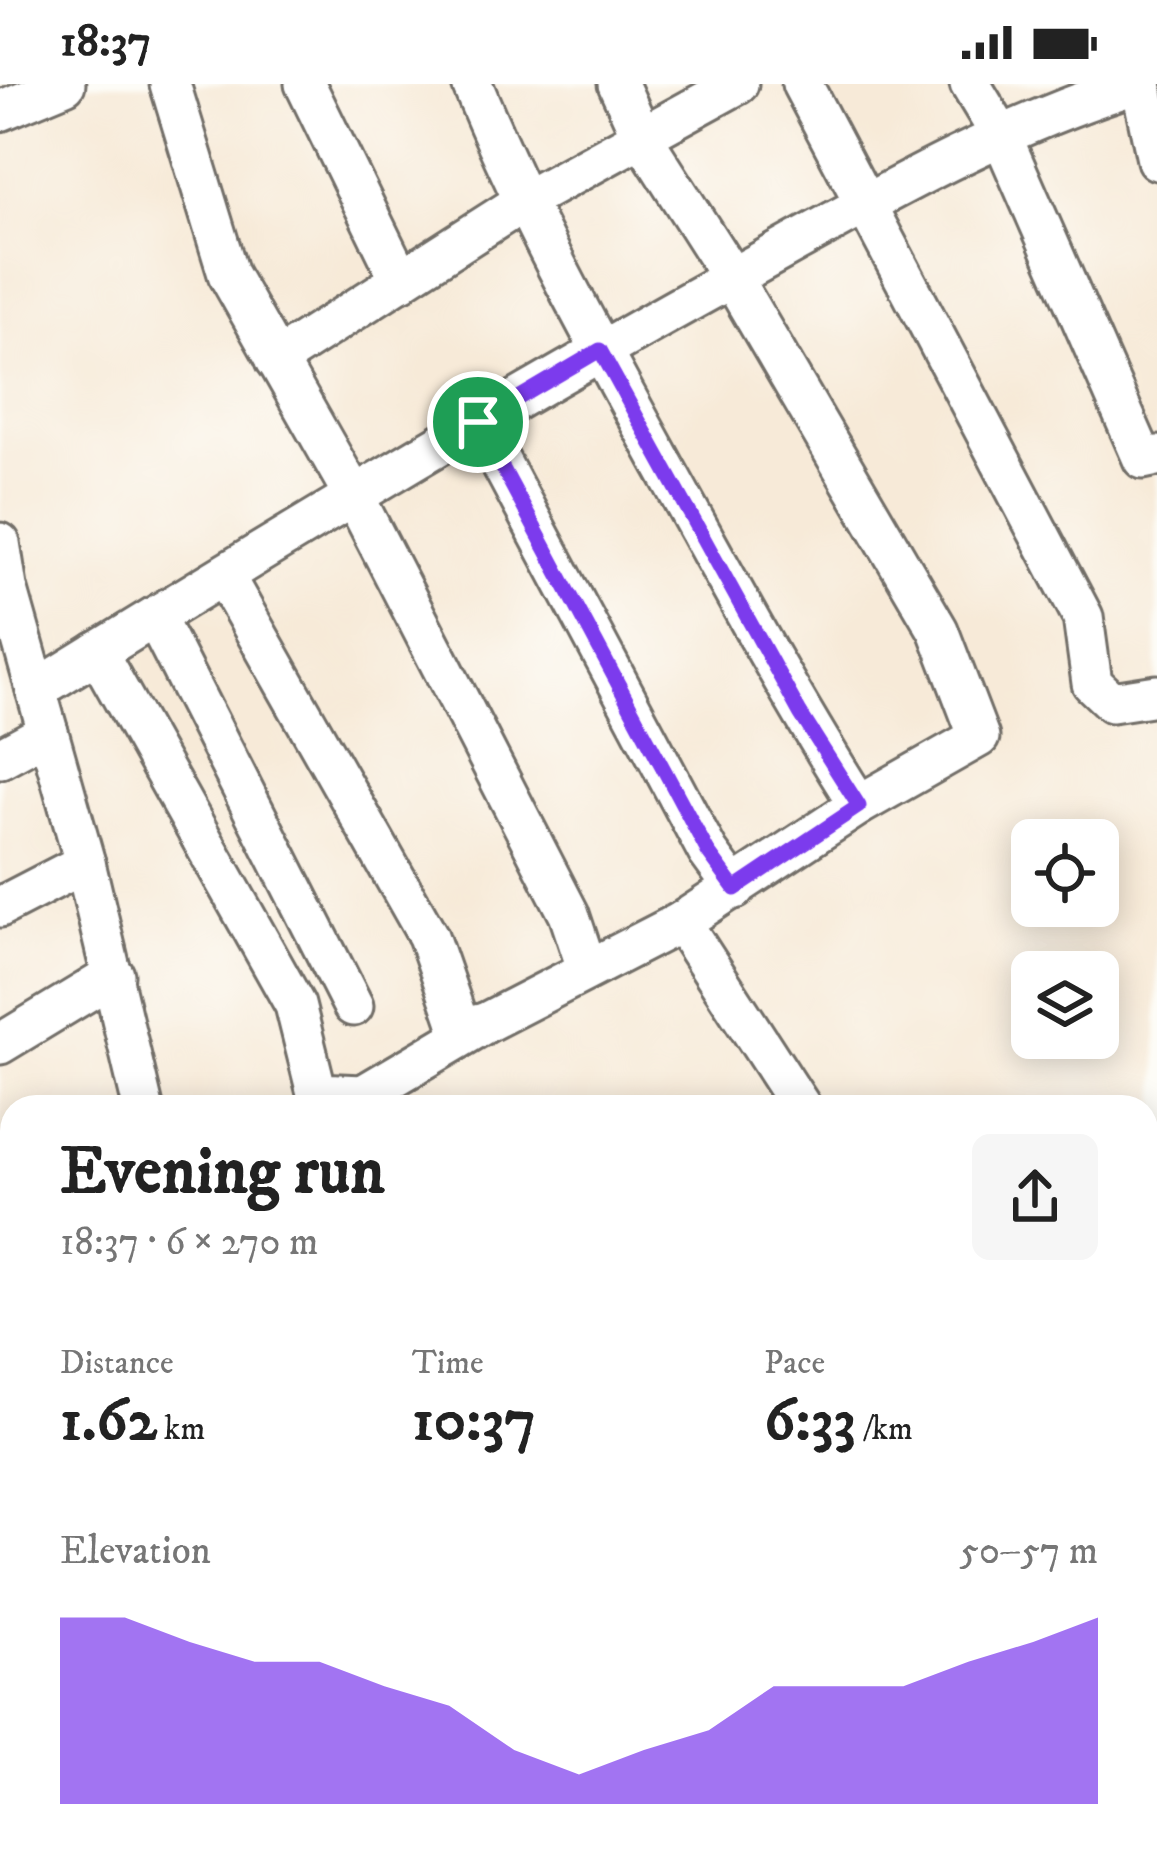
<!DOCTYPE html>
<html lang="en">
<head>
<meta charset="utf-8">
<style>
  :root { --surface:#fff; --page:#f6f6f6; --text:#222; --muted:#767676; --accent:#7c3aed }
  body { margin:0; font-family:"IM FELL DW Pica",serif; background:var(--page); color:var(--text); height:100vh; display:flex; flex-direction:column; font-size:45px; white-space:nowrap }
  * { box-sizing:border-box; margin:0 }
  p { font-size:39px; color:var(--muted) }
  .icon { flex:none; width:66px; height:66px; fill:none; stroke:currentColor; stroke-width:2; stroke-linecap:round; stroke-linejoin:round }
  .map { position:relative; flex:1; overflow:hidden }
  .drawer { position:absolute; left:0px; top:1011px; width:1158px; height:771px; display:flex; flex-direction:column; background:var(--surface); border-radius:36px 36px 0 0; box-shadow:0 6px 30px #0003 }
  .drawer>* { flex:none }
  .controls { position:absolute; left:1011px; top:735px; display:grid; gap:24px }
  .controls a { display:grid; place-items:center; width:108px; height:108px; border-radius:18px; background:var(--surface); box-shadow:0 6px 30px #0003; font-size:60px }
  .pin { position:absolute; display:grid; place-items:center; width:102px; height:102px; color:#fff; margin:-51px; border:6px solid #fff; border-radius:50%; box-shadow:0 3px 12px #0007 }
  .round { display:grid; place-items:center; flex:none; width:126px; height:126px; border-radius:18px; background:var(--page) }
  .summary { display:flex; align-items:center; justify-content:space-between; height:204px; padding:0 60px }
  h1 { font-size:66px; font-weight:700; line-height:90px }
  .figures { display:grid; grid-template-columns:repeat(3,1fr); gap:18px; height:204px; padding:12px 60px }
  .figures div { display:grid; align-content:center }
  .figures b { font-size:60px; font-weight:700 }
  .figures small { font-size:33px; font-weight:400 }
  .figures p { font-size:33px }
  .chart { height:336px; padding:24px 60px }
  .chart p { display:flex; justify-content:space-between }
  .chart svg { width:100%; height:216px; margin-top:12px; fill:var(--accent); opacity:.7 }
  .status { display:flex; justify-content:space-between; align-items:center; height:84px; padding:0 60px; background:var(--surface); direction:ltr }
  .status svg { height:33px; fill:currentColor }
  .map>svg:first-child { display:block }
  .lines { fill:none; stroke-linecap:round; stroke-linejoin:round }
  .minor-casing { stroke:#726e68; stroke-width:45 }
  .minor { stroke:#fff; stroke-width:39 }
  .route-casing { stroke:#fff; stroke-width:24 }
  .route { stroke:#7c3aed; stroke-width:15 }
</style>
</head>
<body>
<div class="status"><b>18:37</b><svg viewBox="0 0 49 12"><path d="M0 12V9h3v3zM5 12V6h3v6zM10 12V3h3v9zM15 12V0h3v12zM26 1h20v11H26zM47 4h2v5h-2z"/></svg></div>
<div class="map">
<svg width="1157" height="1780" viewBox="0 0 1157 1780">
  <rect width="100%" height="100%" fill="#fdfcf7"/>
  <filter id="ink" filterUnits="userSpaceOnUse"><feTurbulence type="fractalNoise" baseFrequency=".00833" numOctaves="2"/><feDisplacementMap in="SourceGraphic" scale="24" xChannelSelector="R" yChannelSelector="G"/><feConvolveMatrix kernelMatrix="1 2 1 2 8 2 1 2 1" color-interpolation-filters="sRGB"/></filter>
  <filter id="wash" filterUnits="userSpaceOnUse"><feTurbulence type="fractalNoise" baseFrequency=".004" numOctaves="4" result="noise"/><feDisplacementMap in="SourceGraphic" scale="48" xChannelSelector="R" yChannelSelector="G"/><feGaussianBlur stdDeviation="2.7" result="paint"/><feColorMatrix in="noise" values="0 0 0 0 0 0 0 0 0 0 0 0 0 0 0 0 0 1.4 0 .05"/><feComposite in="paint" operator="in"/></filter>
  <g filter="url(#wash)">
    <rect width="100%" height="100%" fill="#f7ead8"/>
  </g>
  <g filter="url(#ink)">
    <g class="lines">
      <g class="minor-casing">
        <g id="minor">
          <path d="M170 0 228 190 353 410 569 830 587 884"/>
          <path d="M305 0 401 197"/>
          <path d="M472 0C526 132 596 258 664 382 727 496 789 611 859 721"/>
          <path d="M802 0 1083 533 1092 599 1112 618 1157 611"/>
          <path d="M970 0 1002 53 1143 375 1157 372"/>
          <path d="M1141 0 1157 76"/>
          <path d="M0 27 65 0"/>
          <path d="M276 276 526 116 738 0"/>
          <path d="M479 338 708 768 735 805"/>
          <path d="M0 459 7 503 85 779 143 1023"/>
          <path d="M224 492 428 852 460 944 485 939"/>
          <path d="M155 533 353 922"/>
          <path d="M97 568 295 921 317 1009 363 1011 485 939 681 838 859 721 979 653 938 546 732 194 642 53 618 0"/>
          <path d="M36 606C264 465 492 326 726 197 859 124 991 45 1136 0"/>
          <path d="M0 674 48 648"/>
          <path d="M0 823 85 779"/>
          <path d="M681 838 801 1023"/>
          <path d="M0 960 114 891"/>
          <path d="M1146 1114 1157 1107"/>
          <path d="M0 1117 12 1162"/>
          <path d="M0 1256 12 1252"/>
          <path d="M0 1387 12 1383"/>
          <path d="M0 1523 12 1520"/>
          <path d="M1146 1622 1157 1641"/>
          <path d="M0 1660 12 1657"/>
          <path d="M1146 1729 1157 1723"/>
          <path d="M305 1770 307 1780"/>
          <path d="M952 1770 958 1780"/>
          <path d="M534 1780 551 1770"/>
          <path d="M1053 1780 1071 1770"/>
        </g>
      </g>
      <use href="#minor" class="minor"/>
    </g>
  </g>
  <g class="lines" filter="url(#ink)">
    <g class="route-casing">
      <path id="route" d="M600 266 800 629 859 722 735 805 708 768 478 338Z"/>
    </g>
    <use href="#route" class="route"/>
  </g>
</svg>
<div class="controls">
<a><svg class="icon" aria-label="locate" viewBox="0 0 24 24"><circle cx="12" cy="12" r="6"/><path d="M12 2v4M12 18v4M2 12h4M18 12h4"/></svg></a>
<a><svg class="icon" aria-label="layers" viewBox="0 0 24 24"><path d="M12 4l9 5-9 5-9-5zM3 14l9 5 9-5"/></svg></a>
</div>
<div class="pin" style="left:478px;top:338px;background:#1e9e55"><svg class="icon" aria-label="arrive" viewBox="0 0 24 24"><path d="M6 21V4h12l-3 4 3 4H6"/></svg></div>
<section class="drawer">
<div class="summary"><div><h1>Evening run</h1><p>18:37 · 6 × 270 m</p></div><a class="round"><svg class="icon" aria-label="share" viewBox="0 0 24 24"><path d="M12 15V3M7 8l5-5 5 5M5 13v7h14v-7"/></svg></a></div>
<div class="figures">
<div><p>Distance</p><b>1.62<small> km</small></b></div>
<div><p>Time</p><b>10:37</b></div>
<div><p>Pace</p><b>6:33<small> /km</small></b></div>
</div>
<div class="chart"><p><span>Elevation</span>50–57 m</p>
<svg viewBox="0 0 160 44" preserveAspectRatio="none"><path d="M0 44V6L10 6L20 11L30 15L40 15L50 20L60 24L70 33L80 38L90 33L100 29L110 20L120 20L130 20L140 15L150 11L160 6V44z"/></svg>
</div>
</section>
</div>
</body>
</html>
